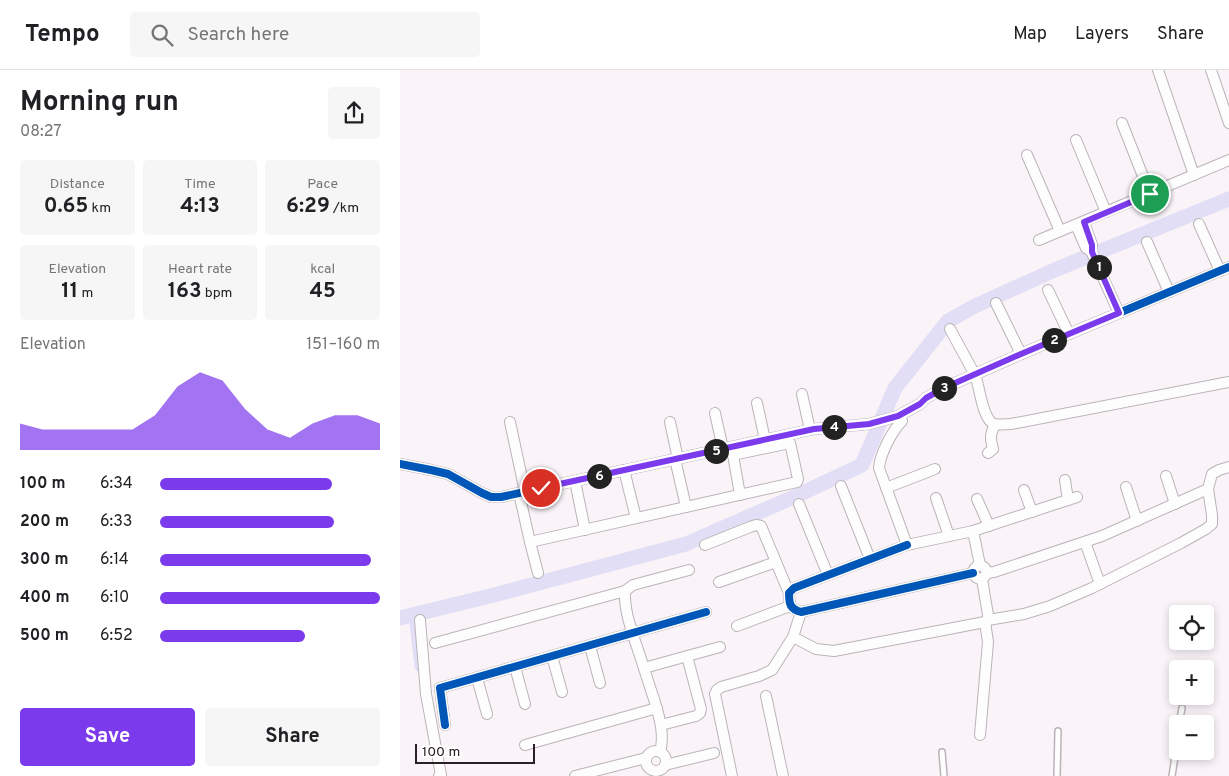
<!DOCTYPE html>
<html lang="en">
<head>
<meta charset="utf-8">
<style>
  :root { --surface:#fff; --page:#f6f6f6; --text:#202124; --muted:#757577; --line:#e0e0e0; --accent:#7c3aed }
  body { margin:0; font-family:Overpass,sans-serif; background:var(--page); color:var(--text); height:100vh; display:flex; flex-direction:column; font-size:19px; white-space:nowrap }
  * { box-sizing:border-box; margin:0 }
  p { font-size:16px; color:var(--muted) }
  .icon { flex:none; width:28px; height:28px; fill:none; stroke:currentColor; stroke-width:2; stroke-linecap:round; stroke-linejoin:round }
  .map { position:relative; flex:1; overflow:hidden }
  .panel { display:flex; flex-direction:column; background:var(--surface); width:400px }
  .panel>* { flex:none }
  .buttons { position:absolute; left:769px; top:535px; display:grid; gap:10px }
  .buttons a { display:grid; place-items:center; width:45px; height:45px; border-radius:5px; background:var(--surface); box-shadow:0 2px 8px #0003; font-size:25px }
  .scale { position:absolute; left:15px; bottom:12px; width:120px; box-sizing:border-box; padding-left:5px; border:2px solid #2c2028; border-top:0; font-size:14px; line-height:18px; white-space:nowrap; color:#2c2028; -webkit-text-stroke:4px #fff; paint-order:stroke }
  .pin { position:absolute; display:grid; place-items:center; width:42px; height:42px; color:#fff; margin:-21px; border:2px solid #fff; border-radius:50%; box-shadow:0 1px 5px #0007 }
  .km { position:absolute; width:25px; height:25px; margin:-12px; border-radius:50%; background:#222; color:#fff; font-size:14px; line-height:25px; text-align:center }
  .round { display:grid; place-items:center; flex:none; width:52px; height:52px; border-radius:5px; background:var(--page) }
  .summary { display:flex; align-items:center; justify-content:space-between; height:85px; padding:0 20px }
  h1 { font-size:28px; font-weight:700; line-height:38px }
  .stats { display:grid; grid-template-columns:repeat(3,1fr); gap:8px; height:85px; padding:5px 20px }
  .stats div { display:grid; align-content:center; border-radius:5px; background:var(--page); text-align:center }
  .stats b { font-size:21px; font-weight:700 }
  .stats small { font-size:14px; font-weight:400 }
  .stats p { font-size:14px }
  .chart { height:140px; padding:10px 20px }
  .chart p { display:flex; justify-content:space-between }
  .chart svg { width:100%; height:90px; margin-top:5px; fill:var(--accent); opacity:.7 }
  .button { display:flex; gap:10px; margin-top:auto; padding:10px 20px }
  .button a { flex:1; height:58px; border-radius:5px; background:var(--accent); color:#fff; font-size:20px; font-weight:700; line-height:58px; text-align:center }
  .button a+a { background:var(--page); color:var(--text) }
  ul { padding:0 20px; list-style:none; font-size:16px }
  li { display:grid; grid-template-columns:80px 60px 1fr; align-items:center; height:38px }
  li i { height:12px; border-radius:6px; background:var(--accent) }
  header { display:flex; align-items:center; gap:30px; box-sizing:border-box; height:70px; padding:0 25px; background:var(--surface); border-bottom:1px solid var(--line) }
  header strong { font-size:24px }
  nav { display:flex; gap:28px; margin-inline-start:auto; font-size:18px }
  .search { width:350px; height:45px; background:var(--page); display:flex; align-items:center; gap:12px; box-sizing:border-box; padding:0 18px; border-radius:5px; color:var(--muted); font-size:19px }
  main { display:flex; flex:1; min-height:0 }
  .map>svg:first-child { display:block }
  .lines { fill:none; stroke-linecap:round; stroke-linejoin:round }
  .canal { stroke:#e2def6; stroke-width:9 }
  .river { stroke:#e2def6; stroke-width:15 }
  .service-casing { stroke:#bbb3b8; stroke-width:8 }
  .minor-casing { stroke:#bbb3b8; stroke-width:12 }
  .service { stroke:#fefdfe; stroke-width:5 }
  .minor { stroke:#fefdfe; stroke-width:10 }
  .cycleway-casing { stroke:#fff; stroke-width:11 }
  .cycleway { stroke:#0057b8; stroke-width:8 }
  .route-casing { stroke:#fff; stroke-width:10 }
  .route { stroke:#7c3aed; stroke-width:6 }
</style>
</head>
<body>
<header>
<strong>Tempo</strong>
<div class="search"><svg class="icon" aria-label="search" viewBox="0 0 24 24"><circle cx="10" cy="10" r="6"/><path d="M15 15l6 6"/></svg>Search here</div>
<nav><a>Map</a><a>Layers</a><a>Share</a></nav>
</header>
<main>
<section class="panel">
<div class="summary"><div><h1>Morning run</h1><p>08:27</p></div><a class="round"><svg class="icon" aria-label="share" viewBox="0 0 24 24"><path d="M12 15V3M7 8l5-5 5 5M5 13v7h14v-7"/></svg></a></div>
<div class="stats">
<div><p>Distance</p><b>0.65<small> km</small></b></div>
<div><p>Time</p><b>4:13</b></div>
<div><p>Pace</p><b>6:29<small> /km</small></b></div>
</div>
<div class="stats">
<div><p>Elevation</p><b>11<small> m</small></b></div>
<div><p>Heart rate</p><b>163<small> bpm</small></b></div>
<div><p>kcal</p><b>45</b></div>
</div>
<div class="chart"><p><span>Elevation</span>151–160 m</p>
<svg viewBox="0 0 160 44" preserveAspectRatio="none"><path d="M0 44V31L10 34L20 34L30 34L40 34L50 34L60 27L70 13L80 6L90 10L100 24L110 34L120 38L130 31L140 27L150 27L160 31V44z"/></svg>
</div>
<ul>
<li><b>100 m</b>6:34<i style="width:78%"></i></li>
<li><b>200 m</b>6:33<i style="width:79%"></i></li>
<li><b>300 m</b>6:14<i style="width:96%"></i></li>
<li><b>400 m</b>6:10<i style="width:100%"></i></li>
<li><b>500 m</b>6:52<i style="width:66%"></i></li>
</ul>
<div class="button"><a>Save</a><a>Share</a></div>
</section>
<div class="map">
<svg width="829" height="706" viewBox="0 0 829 706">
  <rect width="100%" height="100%" fill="#faf4f8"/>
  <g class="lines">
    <path class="canal" d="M13 545 19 597"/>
    <path class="river" d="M0 548 94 525 286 474 396 426 462 395 495 318 548 251 575 236 657 199 829 129"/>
    <g class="service-casing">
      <g id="service">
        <path d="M779 654 782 638"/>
        <path d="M542 682 544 706"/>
        <path d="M657 706 658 661"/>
        <path d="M772 706 778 667"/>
      </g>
    </g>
    <g class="minor-casing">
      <g id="minor">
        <path d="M758 0 794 105"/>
        <path d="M811 0 829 53"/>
        <path d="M722 53 750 124"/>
        <path d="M676 70 706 142"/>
        <path d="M627 85 660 161"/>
        <path d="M684 152 692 175 691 181 719 243"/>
        <path d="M799 154 820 201"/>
        <path d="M676 155 686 178 691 181"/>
        <path d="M639 170 829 90"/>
        <path d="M747 172 769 222"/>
        <path d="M648 220 669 264"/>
        <path d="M596 233 621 284"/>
        <path d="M550 259 575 305C580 317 582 349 594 354 599 355 606 354 611 354L829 312"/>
        <path d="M402 324 410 360"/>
        <path d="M357 333 365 370"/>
        <path d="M315 343 323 379"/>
        <path d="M502 351C492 361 480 384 479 398L507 475 573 461 580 495"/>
        <path d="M110 352 125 422"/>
        <path d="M270 352 278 389"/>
        <path d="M332 379 340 425"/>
        <path d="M588 383 593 379C590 368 590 364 595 355"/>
        <path d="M275 389 286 437"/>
        <path d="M0 394 31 400 48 404 82 423 91 427H101L414 359 469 354 498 346 520 334 526 328 546 317 621 284 829 197"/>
        <path d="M224 400 236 448"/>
        <path d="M766 406 775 434"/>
        <path d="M665 410 668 430"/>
        <path d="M175 411 185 460"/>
        <path d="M441 416 470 489"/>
        <path d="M726 417 737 451"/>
        <path d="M486 418 535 399"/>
        <path d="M624 420 632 442"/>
        <path d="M119 423 130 472 138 503"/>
        <path d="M536 428 549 466"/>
        <path d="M577 429 589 456"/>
        <path d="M399 434 428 505"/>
        <path d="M573 461 677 427"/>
        <path d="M130 472 397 412 398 409 390 373 333 385"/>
        <path d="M685 472 700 514"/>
        <path d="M305 475 350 457 356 455 361 456 389 523"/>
        <path d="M507 475 394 518 389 523C389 534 390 539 401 542L573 503"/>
        <path d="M587 503C586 498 581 492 575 498 569 504 581 516 587 503L594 502 702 466 808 419 812 404 819 400 829 397"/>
        <path d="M319 512 376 492"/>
        <path d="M20 550 26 624 41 705 39 706"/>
        <path d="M588 550 624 544 650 536 692 518 781 473 806 459 812 454V445L808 419"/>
        <path d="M337 556 390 536"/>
        <path d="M393 567 416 579 434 581 585 552 588 550V545L582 509"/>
        <path d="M35 573 225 521"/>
        <path d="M190 576 200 613"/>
        <path d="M152 586 162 622"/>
        <path d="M115 597 125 634"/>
        <path d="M244 598 320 577"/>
        <path d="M77 608 87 644"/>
        <path d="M366 626 383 706"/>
        <path d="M45 655 40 618 306 542"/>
        <path d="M261 655 296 646 300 643 301 639 287 586"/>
        <path d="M580 665 588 572 585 552"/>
        <path d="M125 675 257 638"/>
        <circle cx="256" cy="691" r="10"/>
        <path d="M260 682C265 664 259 646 254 629 248 612 243 594 237 577 231 559 224 540 225 521L233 515 289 500"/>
        <path d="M265 695 314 683"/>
        <path d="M175 706 246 688"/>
        <path d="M332 706 315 624 317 620 321 617 359 606 372 600 393 567 401 542"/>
      </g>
    </g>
    <use href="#service" class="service"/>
    <use href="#minor" class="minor"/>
    <g class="cycleway-casing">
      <g id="cycleway">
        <path d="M0 394 31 400 48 404 82 423 91 427H101L414 359 469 354 498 346 520 334 526 328 546 317 621 284 829 197"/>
        <path d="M507 475 394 518 389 523C389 534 390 539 401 542L573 503"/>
        <path d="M45 655 40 618 306 542"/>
      </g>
    </g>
    <use href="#cycleway" class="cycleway"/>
  </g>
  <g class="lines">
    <g class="route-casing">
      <path id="route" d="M141 418 414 359 469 354 498 346 520 334 526 328 546 317 621 284 719 243 692 182V175L684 152 750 124"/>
    </g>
    <use href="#route" class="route"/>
  </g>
</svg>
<div class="buttons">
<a><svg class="icon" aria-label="locate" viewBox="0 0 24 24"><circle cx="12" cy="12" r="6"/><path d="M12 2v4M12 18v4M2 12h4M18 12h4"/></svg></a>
<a>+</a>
<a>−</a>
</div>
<div class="scale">100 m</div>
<div class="pin" style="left:750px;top:124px;background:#1e9e55"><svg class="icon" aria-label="arrive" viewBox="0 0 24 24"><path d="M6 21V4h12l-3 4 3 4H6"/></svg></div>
<div class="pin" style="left:141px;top:418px;background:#d93025"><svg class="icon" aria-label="check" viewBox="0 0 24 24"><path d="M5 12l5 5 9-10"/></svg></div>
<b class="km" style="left:699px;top:197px">1</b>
<b class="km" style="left:654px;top:270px">2</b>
<b class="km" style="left:544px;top:318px">3</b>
<b class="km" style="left:434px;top:357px">4</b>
<b class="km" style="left:316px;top:381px">5</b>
<b class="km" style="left:199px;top:406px">6</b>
</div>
</main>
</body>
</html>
